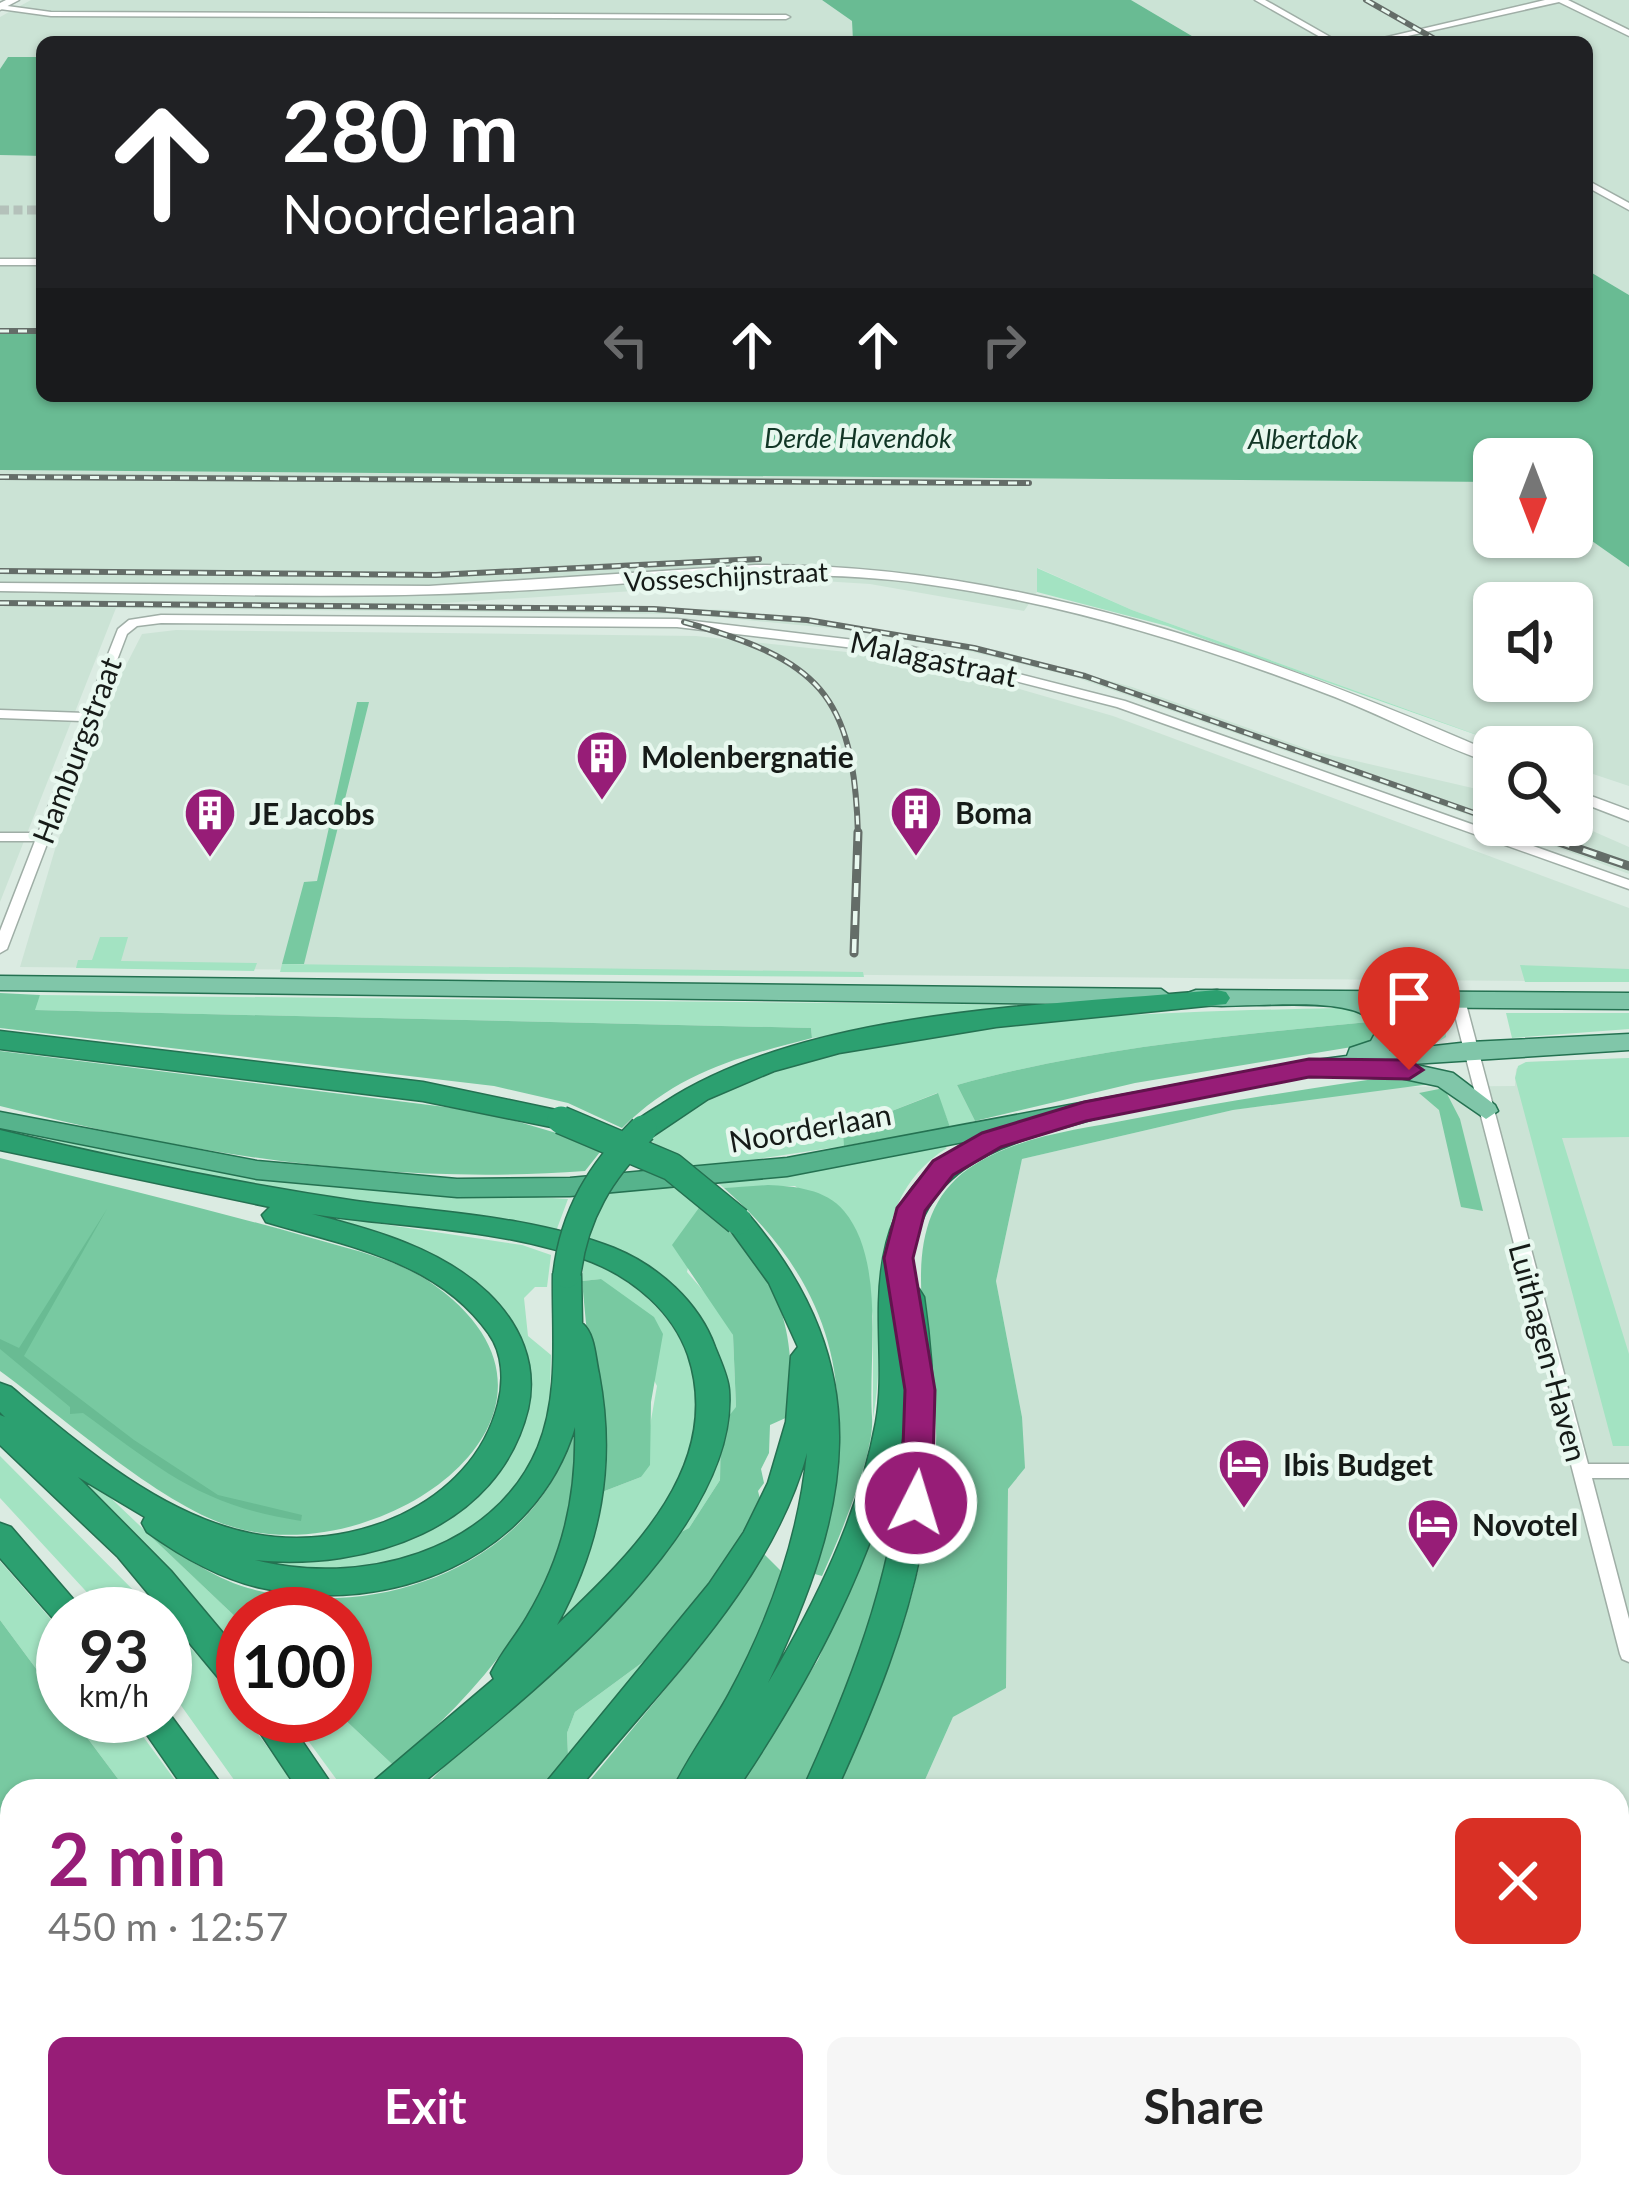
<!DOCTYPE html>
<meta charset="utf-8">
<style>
body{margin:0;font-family:Lato,sans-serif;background:#f6f6f6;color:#222;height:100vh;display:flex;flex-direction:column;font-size:45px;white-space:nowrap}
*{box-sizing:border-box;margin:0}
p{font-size:39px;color:#767676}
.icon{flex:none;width:66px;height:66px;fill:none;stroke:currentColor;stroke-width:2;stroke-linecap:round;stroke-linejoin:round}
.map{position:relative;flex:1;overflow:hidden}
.details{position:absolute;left:0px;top:1779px;width:1629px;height:420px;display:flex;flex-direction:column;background:#fff;border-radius:36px 36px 0 0;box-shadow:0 3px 9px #0004}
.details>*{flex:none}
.hud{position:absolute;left:36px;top:36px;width:1557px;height:366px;border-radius:18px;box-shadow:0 3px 9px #0004;background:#202124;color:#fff;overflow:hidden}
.needle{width:78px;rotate:180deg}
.buttons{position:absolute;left:1473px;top:438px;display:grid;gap:24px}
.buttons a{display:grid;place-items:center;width:120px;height:120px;border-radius:18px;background:#fff;box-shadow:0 3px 9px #0004;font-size:60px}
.speed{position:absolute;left:36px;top:1587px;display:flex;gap:24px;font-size:60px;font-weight:700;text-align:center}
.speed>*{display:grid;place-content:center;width:156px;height:156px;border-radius:50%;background:#fff;box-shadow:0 3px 9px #0004;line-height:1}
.speed small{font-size:30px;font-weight:400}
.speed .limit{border:18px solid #d22;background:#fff;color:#111}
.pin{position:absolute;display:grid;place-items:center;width:102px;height:102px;color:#fff;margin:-123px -51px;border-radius:50% 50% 50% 0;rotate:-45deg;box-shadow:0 0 12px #0007}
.pin .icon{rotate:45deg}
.me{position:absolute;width:132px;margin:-66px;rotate:5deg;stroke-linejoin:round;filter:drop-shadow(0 0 9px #0008)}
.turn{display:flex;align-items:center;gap:42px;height:252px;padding:0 48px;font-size:54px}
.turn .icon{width:156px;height:156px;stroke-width:2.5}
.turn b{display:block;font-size:84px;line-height:102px}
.lanes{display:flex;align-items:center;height:114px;padding:0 48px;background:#0003;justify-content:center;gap:60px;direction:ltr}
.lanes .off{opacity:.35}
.round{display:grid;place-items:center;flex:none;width:126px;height:126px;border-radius:18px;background:#f6f6f6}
.head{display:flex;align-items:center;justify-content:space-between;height:204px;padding:0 48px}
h1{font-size:72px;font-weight:700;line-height:90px;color:#971d77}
.primary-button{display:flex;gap:24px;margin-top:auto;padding:24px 48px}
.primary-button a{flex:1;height:138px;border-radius:18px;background:#971d77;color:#fff;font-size:48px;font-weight:700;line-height:138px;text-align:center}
.primary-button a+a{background:#f6f6f6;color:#222}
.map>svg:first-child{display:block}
</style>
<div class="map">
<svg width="1629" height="2199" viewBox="0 0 1629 2199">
<rect width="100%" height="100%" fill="#dbebe2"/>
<!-- built -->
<path fill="#cbe3d5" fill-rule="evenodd" d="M 31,0 L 822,0 L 852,21 L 853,42 L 42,42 L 42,57 L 8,57 L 0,69 L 0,17 Z
M 1131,0 L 1629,0 L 1629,295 L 1587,270 L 1587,42 L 1202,42 Z
M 0,155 L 42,156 L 42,334 L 0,334 Z
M 0,470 L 1494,482 L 1494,537 L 1572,537 L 1572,527 L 1629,567 L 1629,786 L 1572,767 L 1572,747 L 1511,747 L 1132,610 L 1038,568 L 1037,592 L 1024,611 L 870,584 L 806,580 L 428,604 L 733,610 L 997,650 L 1132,687 L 1313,751 L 1494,793 L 1494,824 L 1075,677 L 960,649 L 840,629 L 684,614 L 116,608 L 0,902 ZM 1494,603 L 1572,603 L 1572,681 L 1494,681 Z
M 176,630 L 696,636 L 865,654 L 1002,684 L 1113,716 L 1629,908 L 1629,982 L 20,967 L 56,846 L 119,679 L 142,634 Z
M 1572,822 L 1629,847 L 1629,874 L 1497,825 Z
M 1629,1058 L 1629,2199 L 819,2199 L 819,2187 L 1617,2187 L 1617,1791 L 920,1791 L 953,1717 L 1006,1687 L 1008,1488 L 1022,1417 L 996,1281 L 1022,1159 L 1233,1110 L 1389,1087 L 1515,1086 L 1516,1069 L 1526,1062 Z"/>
<!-- green -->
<path fill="#a3e3c2" d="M 1037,568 L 1132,610 L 1511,747 L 1167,626 L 1037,592 Z
M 100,937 L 128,937 L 121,961 L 257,963 L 254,971 L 76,968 L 78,960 L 92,960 Z
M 282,964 L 863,972 L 864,977 L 280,972 Z
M 1520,965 L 1629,969 L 1629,982 L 1525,982 Z
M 40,995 L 1050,1005 L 812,1038 L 811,1028 L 33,1010 Z
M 1385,1006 L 1430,1011 L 1445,1023 L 1446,1037 L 1431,1046 L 1395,1049 L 1396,1035 Z
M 1335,1008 L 1352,1009 L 1379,1021 C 1237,1035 1095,1047 957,1085 L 975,1121 L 950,1127 L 937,1093 L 844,1130 L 844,1146 L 697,1168 L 649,1140 C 790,1015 1149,1013 1335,1008 Z
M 1506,1013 L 1629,1013 L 1629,1029 L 1512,1038 Z
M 1629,1058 L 1629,1137 L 1562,1138 L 1629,1354 L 1629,1446 L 1613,1446 L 1515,1078 L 1518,1066 L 1526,1062 Z
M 0,1130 L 269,1180 L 568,1199 L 555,1234 L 262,1192 Z
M 944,1146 L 947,1148 C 855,1205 891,1327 873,1418 L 873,1316 L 857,1232 L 795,1186 L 724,1188 L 719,1184 Z
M 677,1187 L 701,1205 L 687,1272 L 726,1317 L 733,1335 L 736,1408 L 721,1426 L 720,1480 L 689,1528 L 671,1537 L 713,1349 L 587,1243 L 606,1193 Z
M 295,1211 L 522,1245 L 551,1255 L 547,1287 L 535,1287 L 524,1298 L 528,1336 L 551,1355 C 550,1386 551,1416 540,1446 C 496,1562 345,1589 240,1554 L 381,1544 L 519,1424 L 486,1299 Z
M 584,1258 C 631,1280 667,1307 688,1355 C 736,1466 613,1570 545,1641 L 602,1492 L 641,1477 L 657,1386 L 601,1279 L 582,1281 Z
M 0,1456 L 157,1614 L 107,1614 L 0,1498 Z
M 74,1463 L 243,1624 L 243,1657 L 69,1467 Z
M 0,1561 L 63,1633 L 63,1705 L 0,1620 Z
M 165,1622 L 207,1665 L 300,1791 L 242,1791 L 165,1683 Z
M 677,1637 L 568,1755 L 567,1733 L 575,1712 Z
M 71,1716 L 128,1716 L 183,1791 L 127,1791 Z
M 290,1716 L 341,1716 L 393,1765 L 366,1791 L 345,1791 Z"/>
<!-- forest -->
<path fill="#78c9a1" d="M 357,702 L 369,702 L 304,964 L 282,964 L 304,882 L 317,881 Z
M 0,993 L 40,995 L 35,1010 L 811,1028 L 812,1038 C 735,1058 680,1072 622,1128 L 568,1103 L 494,1086 L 0,1028 Z
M 1379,1021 L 1381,1030 L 1364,1045 L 1135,1083 L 975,1121 L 957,1085 C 1094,1047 1237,1035 1379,1021 Z
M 0,1051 L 485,1112 L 604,1147 L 585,1171 C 389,1186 189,1154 0,1106 Z
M 1401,1075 L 1438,1083 L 1233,1110 L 1022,1159 L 996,1281 L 1022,1417 L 1025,1468 L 1008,1489 L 1006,1688 L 953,1717 L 920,1791 L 836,1791 C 889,1679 930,1570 936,1445 C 940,1360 883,1230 968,1169 C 1015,1136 1077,1130 1132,1119 C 1221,1102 1311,1088 1401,1075 Z
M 1444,1088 L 1460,1119 L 1483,1211 L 1461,1207 L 1439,1110 L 1419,1093 Z
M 938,1093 L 950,1127 L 844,1146 L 843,1130 Z
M 0,1158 C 103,1184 206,1208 308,1237 C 346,1248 393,1258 427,1280 C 616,1407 384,1573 233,1527 C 161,1506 62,1416 0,1371 Z
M 768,1185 C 794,1186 826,1189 844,1211 C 886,1261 868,1358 872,1417 C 875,1454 838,1541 822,1576 L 811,1573 C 858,1417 852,1302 724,1188 Z
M 701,1205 C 777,1272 796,1316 790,1416 L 770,1425 L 769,1453 L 761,1469 L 764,1483 L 758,1491 L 762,1507 L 677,1637 L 575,1712 L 567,1733 L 568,1755 L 544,1791 L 456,1791 L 431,1780 L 671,1537 L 689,1528 L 720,1480 L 721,1426 L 736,1407 L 733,1335 L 672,1245 Z
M 601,1279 L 654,1317 L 663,1334 L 651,1402 L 650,1465 L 641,1477 L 602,1492 L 582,1281 Z
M 575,1422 C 588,1566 497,1677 393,1765 L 341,1716 L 345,1614 L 243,1614 L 243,1624 L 143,1529 C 176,1551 210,1577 248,1588 C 378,1625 545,1562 575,1422 Z
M 886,1498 L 909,1501 L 903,1543 L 808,1791 L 735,1791 L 818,1660 Z
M 764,1554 L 784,1574 L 750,1659 L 679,1791 L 581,1791 L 701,1646 Z
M 0,1620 L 63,1705 L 63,1716 L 71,1716 L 127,1791 L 12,1791 L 12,1904 L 0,1887 Z
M 0,1954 L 12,1966 L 12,2187 L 228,2187 L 230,2199 L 0,2199 Z
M 276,2187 L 404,2187 L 409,2199 L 279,2199 Z"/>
<!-- water -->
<path fill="#69bb93" d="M 822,0 L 1131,0 L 1202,42 L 853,42 L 852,21 Z
M 8,57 L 42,57 L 42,156 L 0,155 L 0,69 Z
M 1587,270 L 1629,295 L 1629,567 L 1572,527 L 1572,459 L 1494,459 L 1494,482 L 0,470 L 0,334 L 42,334 L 42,396 L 1587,396 Z
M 107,1209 L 24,1356 L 134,1440 L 218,1495 L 302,1515 L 301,1521 C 201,1506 162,1470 83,1413 L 70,1414 L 70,1407 L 0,1349 L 0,1339 L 19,1348 Z"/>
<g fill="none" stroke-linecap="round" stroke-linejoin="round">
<!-- minor-tunnel -->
<path stroke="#b4c1ba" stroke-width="9" stroke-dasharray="9 4.5" stroke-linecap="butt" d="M 0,210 L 42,210"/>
<!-- minor casing -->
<g stroke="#9faea6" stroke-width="3">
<path id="minor" d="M 1255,0 L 1265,0 L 1339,42 L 1329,42 Z
M 1545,0 L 1568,0 L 1629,30 L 1629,36 L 1559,2 L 1381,42 L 1366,42 Z
M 0,5 L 51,12 L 786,15 L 790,17 L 786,19 L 51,16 L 0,9 Z
M 1587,180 L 1629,203 L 1629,210 L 1587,187 Z
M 0,259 L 42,259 L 42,265 L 0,265 Z
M 161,615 L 677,619 L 913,647 L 1125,701 L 1629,880 L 1629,889 L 1117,707 L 913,655 L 677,627 L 161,623 L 137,626 L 127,634 L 7,949 L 0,953 L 0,931 L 35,841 L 0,841 L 0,833 L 38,833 L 82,721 L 0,718 L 0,710 L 85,713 L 118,629 L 129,620 Z
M 1458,995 L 1465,1000 L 1588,1464 L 1629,1464 L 1629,1478 L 1592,1478 L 1629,1619 L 1629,1662 L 1622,1659 L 1620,1654 L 1451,1000 Z
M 1617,1859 L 1629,1859 L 1629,1877 L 1617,1877 Z"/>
</g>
<!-- tertiary casing -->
<g stroke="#9faea6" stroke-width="3">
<path id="tertiary" d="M 6,0 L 19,0 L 0,10 L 0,3 Z
M 755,565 C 1013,563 1261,651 1494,753 L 1494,764 C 1440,746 1388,718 1335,697 C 1203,646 1065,603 925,584 C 779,563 636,586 490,592 C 327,600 163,593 0,591 L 0,583 L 429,586 Z
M 1572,789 L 1629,810 L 1629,821 L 1572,799 Z"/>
</g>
<!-- primary casing -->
<g stroke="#247151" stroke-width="3">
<path id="primary" d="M 0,976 L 1161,989 L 1172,997 L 1161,1005 L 0,990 Z
M 1196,990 L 1629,993 L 1629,1009 L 1388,1007 L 1402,1028 L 1389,1051 L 1470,1042 L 1629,1034 L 1629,1050 L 1412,1064 L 1453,1073 L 1495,1105 L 1498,1111 L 1486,1119 L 1438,1086 L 1381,1074 L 1377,1068 L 1301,1074 L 1297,1068 L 1301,1062 L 1347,1056 L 1350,1048 L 1371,1041 L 1378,1028 C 1357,987 1231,1014 1188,1003 L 1185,998 L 1188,993 Z"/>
</g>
<!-- trunk casing -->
<g stroke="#247151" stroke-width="3">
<path id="trunk" d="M 1309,1060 L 1321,1068 L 1317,1074 L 787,1176 L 570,1196 L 457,1197 L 257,1179 L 0,1128 L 0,1112 L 257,1161 L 457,1179 L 570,1178 L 787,1158 Z"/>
</g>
<!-- motorway casing -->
<g stroke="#247151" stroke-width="3">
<path id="motorway" d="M 1217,990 L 1226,992 L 1230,998 L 1226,1004 L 996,1027 L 839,1053 L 774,1071 L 708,1099 L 653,1136 L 643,1138 L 629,1129 C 638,1117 653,1110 665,1102 C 810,1008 1048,1006 1217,990 Z
M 0,1031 L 423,1082 L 561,1111 L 575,1120 L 561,1129 L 423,1101 L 0,1049 Z
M 1084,1103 L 1094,1105 L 1098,1112 L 1094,1119 C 996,1146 912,1166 909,1286 L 919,1289 L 924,1297 C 952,1493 917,1614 836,1791 L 802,1791 C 856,1673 900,1557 905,1426 C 875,1560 812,1678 736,1791 L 672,1791 C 688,1757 711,1727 729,1694 C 769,1620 799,1537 807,1453 C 770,1587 661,1686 577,1791 L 539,1791 L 709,1584 L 744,1532 L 768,1483 L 786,1422 L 791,1356 L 798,1347 L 769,1283 L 724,1221 L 728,1214 L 748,1214 C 881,1370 851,1510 768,1683 C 816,1602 859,1515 876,1422 C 883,1383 878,1343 879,1303 C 882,1161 964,1136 1084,1103 Z
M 0,1130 C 118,1159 236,1183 356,1201 C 442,1213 532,1216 614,1248 C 658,1266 699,1302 715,1347 C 720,1360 728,1376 729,1390 C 740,1536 515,1706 413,1791 L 370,1791 L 375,1780 L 494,1679 L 491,1673 C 501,1653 516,1636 527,1617 C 563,1557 577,1496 575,1427 C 536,1558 390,1617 262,1588 C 220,1579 182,1557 147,1532 L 142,1523 L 145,1517 L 78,1477 L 171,1571 L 243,1657 L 243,1697 L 231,1693 L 118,1557 L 0,1445 L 0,1415 L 5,1417 L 0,1412 L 0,1383 L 11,1387 C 79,1444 159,1514 249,1533 C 348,1554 472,1507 498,1404 C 504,1382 503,1353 489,1334 C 437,1260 346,1246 266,1222 L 262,1215 L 270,1207 L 0,1150 ZM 312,1214 C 404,1228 505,1228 592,1262 C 634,1279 673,1312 688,1355 C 725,1466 631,1554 557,1625 C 601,1544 616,1465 599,1374 C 595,1356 595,1334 582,1323 L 581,1274 L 577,1267 L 557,1267 L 553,1274 C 552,1330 560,1394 538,1447 C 494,1553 358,1587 255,1560 C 366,1571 499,1529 528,1409 C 538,1364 520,1324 488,1293 C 440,1248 374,1230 312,1214 Z
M 0,1523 L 11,1527 L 86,1614 L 63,1614 L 63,1625 L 58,1624 L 0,1558 Z
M 165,1708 L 218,1780 L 223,1791 L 186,1791 L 134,1716 L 165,1716 Z
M 249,1716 L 285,1716 L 336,1791 L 299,1791 Z
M 0,1901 L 12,1906 L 12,1950 L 0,1945 Z
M 231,2187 L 271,2187 L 274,2199 L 234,2199 Z
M 407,2187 L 447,2187 L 451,2199 L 411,2199 Z
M 525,2187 L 565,2187 L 570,2199 L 530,2199 Z
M 583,2187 L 624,2187 L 629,2199 L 588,2199 Z
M 683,2187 L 723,2187 L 723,2199 L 683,2199 Z"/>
</g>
<!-- minor -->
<use href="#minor" fill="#fff" fill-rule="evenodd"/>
<!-- tertiary -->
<use href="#tertiary" fill="#fff" fill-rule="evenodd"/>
<!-- primary -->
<use href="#primary" fill="#80c6a9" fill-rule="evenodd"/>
<!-- trunk -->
<use href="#trunk" fill="#56b38c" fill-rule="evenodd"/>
<!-- motorway -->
<use href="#motorway" fill="#2ca070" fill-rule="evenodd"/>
<!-- rail-far1 casing -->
<g stroke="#646d68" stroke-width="6">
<path id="rail-far1" d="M 1366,0 L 1440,42
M 0,331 L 42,331
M 0,477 L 1029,483
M 0,571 L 436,575 L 759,559
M 0,603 L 654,609 L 807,620 L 974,648 L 1085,676 L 1494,820
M 684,622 C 818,660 854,692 858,835
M 1509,825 L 1538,835"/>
</g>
<!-- rail casing -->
<g stroke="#646d68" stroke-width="9">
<path id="rail" d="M 1530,832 L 1629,866
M 854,953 L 858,832"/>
</g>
<!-- rail-far1 -->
<use href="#rail-far1" stroke="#e8f8ef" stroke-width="3" stroke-dasharray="9" stroke-linecap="butt"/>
<!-- rail -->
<use href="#rail" stroke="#e8f8ef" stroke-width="4.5" stroke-dasharray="14" stroke-linecap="butt"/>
<!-- motorway-bridge casing -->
<g stroke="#247151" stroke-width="30" stroke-linecap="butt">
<path id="motorway-bridge" d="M 561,1120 L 672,1167 L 738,1221
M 567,1274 C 574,1214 601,1171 643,1129"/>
</g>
<!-- motorway-bridge -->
<use href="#motorway-bridge" stroke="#2ca070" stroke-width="27"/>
</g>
<!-- route -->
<path fill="#971d77" stroke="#62134d" stroke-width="3" d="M 1309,1059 L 1409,1060 L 1423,1070 L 1409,1079 L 1309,1077 L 1086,1121 L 1001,1147 L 953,1175 L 925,1211 L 913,1258 L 935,1390 L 932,1503 L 928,1512 L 905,1512 L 901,1503 L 905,1390 L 884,1258 L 897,1208 L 933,1161 L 982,1133 L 1084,1102 Z"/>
<!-- icons -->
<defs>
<g id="building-pin" transform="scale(2.7)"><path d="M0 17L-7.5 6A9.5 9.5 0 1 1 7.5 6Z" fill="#971d77" stroke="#e8f8ef"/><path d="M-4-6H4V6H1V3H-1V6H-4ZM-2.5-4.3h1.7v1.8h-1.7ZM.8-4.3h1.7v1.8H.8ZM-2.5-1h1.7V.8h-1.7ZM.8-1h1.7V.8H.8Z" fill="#fff"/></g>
<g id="hotel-pin" transform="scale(2.7)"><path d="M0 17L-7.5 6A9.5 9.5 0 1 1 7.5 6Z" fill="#971d77" stroke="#e8f8ef"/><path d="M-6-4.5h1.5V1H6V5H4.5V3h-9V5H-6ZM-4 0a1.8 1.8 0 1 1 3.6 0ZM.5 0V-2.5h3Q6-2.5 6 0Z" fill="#fff"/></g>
</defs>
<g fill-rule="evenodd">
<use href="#building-pin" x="602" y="756"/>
<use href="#building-pin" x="916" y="812"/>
<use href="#building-pin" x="210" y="813"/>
<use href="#hotel-pin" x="1244" y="1464"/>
<use href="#hotel-pin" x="1433" y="1524"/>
</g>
<g text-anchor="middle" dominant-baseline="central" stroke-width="9" stroke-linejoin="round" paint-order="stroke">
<!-- far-water labels -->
<g font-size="27" font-style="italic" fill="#123626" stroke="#e8f8ef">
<text x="858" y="437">Derde Havendok</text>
<text x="1303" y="438">Albertdok</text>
</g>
<!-- far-street labels -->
<g font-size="27" fill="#161b18" stroke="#e8f8ef">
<text transform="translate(726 576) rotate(-3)">Vosseschijnstraat</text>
</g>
<!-- street labels -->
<g font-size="30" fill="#161b18" stroke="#e8f8ef">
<text transform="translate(934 658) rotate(12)">Malagastraat</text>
<text transform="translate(76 750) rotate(-69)">Hamburgstraat</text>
<text transform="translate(810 1127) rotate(-10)">Noorderlaan</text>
<text transform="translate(1549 1352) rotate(75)">Luithagen-Haven</text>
</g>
<!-- poi labels -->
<g font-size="30" font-weight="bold" fill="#161b18" stroke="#e8f8ef" text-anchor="start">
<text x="641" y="756">Molenbergnatie</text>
<text x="955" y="812">Boma</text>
<text x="249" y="813">JE Jacobs</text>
<text x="1283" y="1464">Ibis Budget</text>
<text x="1472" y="1524">Novotel</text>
</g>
</g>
</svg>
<div class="buttons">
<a><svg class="needle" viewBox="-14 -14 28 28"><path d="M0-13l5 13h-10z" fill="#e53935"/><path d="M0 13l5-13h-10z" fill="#767676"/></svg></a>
<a><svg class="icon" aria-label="sound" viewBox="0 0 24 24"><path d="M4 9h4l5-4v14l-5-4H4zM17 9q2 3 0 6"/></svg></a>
<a><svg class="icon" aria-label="search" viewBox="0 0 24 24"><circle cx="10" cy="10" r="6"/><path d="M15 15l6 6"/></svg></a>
</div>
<div class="speed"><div>93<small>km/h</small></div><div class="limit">100</div></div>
<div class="pin" style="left:1409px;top:1070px;background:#d93025"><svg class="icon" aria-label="arrive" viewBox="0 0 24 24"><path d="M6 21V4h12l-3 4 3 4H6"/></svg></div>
<svg class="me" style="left:916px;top:1503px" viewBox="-20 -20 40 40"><circle r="17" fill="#971d77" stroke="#fff" stroke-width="3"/><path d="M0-11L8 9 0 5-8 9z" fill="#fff"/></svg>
<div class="hud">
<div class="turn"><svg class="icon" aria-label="ahead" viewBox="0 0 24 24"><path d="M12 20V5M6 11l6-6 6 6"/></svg><div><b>280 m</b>Noorderlaan</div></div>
<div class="lanes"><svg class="icon off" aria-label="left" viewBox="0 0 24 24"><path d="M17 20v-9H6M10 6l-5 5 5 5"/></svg><svg class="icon" aria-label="ahead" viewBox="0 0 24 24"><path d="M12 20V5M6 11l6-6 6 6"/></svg><svg class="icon" aria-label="ahead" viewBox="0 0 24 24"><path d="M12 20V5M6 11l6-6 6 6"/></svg><svg class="icon off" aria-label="right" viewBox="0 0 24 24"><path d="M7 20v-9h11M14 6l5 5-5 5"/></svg></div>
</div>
<section class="details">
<div class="head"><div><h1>2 min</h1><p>450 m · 12:57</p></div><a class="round" style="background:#d93025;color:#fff"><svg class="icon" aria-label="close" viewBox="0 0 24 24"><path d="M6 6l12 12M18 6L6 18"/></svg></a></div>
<div class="primary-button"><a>Exit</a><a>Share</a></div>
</section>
</div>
